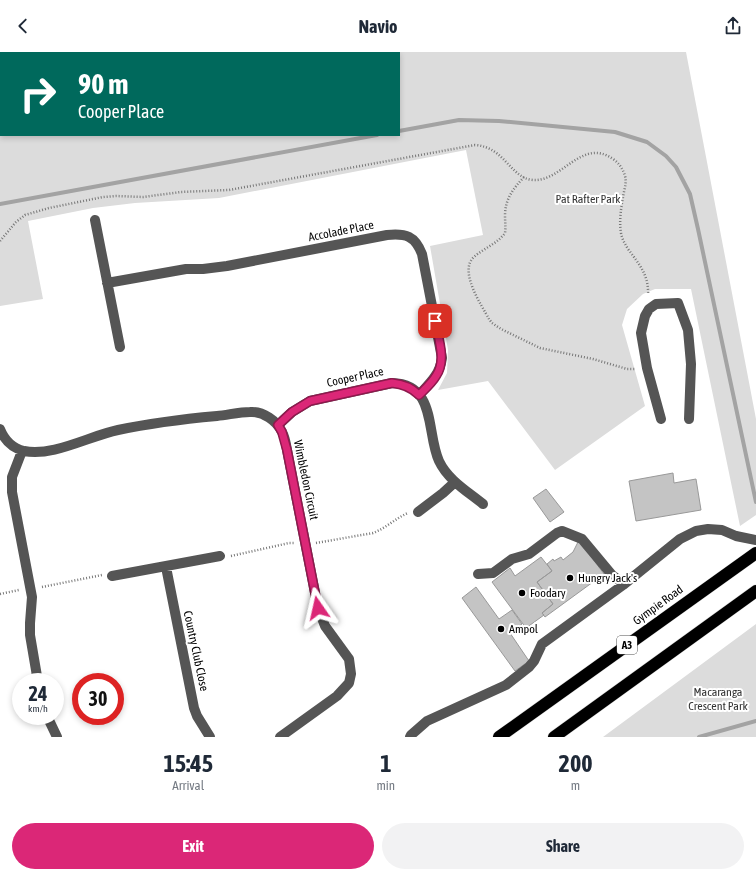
<!DOCTYPE html>
<style>
body{margin:0;font-family:"Asap Condensed",sans-serif;background:#f2f2f3;color:#1f2937;height:100vh;display:flex;flex-direction:column;font-size:15px;white-space:nowrap}
*{box-sizing:border-box;margin:0}
p{font-size:13px;color:#747a83}
.icon{flex:none;width:22px;height:22px;fill:none;stroke:currentColor;stroke-width:2;stroke-linecap:round;stroke-linejoin:round}
.map{position:relative;height:685px;overflow:hidden}
.panel{display:flex;flex-direction:column;background:#fff;flex:1}
.panel>*{flex:none}
.top-card{position:absolute;left:0px;top:0px;width:400px;height:84px;box-shadow:0 2px 6px #0003;background:#00695c;color:#fff;overflow:hidden}
.speed{position:absolute;left:12px;top:621px;display:flex;gap:8px;font-size:20px;font-weight:700;text-align:center}
.speed>*{display:grid;place-content:center;width:52px;height:52px;border-radius:50%;background:#fff;box-shadow:0 2px 6px #0003;line-height:1}
.speed small{font-size:10px;font-weight:400}
.speed .limit{border:6px solid #d22;background:#fff;color:#111}
.pin{position:absolute;display:grid;place-items:center;width:34px;height:34px;color:#fff;margin:-17px;border-radius:8px;box-shadow:0 2px 6px #0006}
.me{position:absolute;width:44px;margin:-22px;rotate:349deg;stroke-linejoin:round;filter:drop-shadow(0 0 3px #0008)}
.turn{display:flex;align-items:center;gap:14px;height:84px;padding:0 12px;font-size:18px}
.turn .icon{width:52px;height:52px;stroke-width:2.5}
.turn b{display:block;font-size:28px;line-height:34px}
.eta{display:flex;justify-content:space-evenly;align-items:center;height:68px;text-align:center}
.eta b{font-size:24px;font-weight:700;line-height:28px}
.button{display:flex;gap:8px;margin-top:auto;padding:8px 12px}
.button a{flex:1;height:46px;border-radius:24px;background:#db2777;color:#fff;font-size:16px;font-weight:700;line-height:46px;text-align:center}
.button a+a{background:#f2f2f3;color:#1f2937}
header{display:flex;justify-content:space-between;align-items:center;height:52px;padding:0 12px;background:#fff;font-size:18px;font-weight:700}
.map>svg:first-child{display:block}
</style>
<header><svg class="icon" aria-label="back" viewBox="0 0 24 24"><path d="M15 5l-7 7 7 7"/></svg>Navio<svg class="icon" aria-label="share" viewBox="0 0 24 24"><path d="M12 15V3M7 8l5-5 5 5M5 13v7h14v-7"/></svg></header>
<div class="map">
<svg width="756" height="685" viewBox="0 0 756 685">
<rect width="100%" height="100%" fill="#fff"/>
<!-- green -->
<path fill="#dcdcdc" fill-rule="evenodd" d="M 0,0 L 686,0 L 756,367 L 756,463 L 740,474 L 691,237 L 655,237 L 643,242 L 627,257 L 622,273 L 645,354 L 555,418 L 488,329 L 438,338 L 447,321 L 448,298 L 430,194 L 483,183 L 466,98 L 219,146 L 135,151 L 93,156 L 28,169 L 43,247 L 0,254 ZM 1,1 L 399,1 L 399,83 L 1,83 Z
M 756,572 L 756,685 L 603,685 Z"/>
<g fill="none" stroke-linecap="round" stroke-linejoin="round">
<!-- stream -->
<path stroke="#a3a3a3" stroke-width="4" d="M 399,79 L 459,68 L 499,69 L 615,80 L 647,90 L 666,104 L 676,115 L 690,142 L 698,177 L 756,450
M 0,152 L 377,83
M 699,685 L 756,669"/>
</g>
<!-- building -->
<path fill="#c4c4c4" stroke="#999" d="M 673,421 L 674,431 L 696,427 L 701,458 L 636,469 L 629,429 Z
M 546,437 L 564,460 L 550,470 L 533,446 Z
M 579,488 L 604,522 L 545,565 L 542,561 L 553,552 L 537,530 L 552,519 L 547,512 L 553,507 L 554,509 L 561,505 L 563,508 L 573,500 Z
M 541,505 L 552,519 L 537,530 L 553,552 L 542,561 L 544,563 L 526,576 L 492,530 L 510,516 L 515,524 Z
M 476,535 L 499,567 L 512,558 L 522,572 L 510,581 L 529,609 L 515,619 L 462,546 Z"/>
<g fill="none" stroke-linecap="round" stroke-linejoin="round">
<!-- highway casing -->
<g stroke="#dbdbdb" stroke-width="13">
<path id="highway" d="M 499,685 L 756,501
M 554,685 L 756,539"/>
</g>
<!-- path -->
<path stroke="#777" stroke-width="2.5" stroke-dasharray="1 2" stroke-linecap="butt" d="M 524,125 C 513,137 505,147 505,164 C 505,170 506,175 505,181 C 497,192 484,196 474,205 C 458,219 482,254 489,267 L 492,271 L 501,277 L 540,296 L 593,307 L 627,317 L 636,317
M 0,189 L 16,170 L 25,163 L 49,156 L 103,145 L 116,144 L 143,145 L 181,140 L 229,138 L 475,93 C 505,95 510,126 533,128 C 562,130 582,85 613,107 C 619,111 623,117 625,124 C 627,131 624,138 623,145 C 621,157 619,169 621,181 C 622,187 625,192 628,197 C 639,212 649,223 648,243
M 316,491 L 373,481 C 386,476 396,466 408,461
M 231,504 L 289,491 L 295,491
M 42,535 L 102,523
M 0,542 L 19,538"/>
<!-- minor -->
<path stroke="#555" stroke-width="10" d="M 95,168 L 120,295
M 107,231 L 186,217 L 203,217 L 227,214 L 387,183 C 406,181 415,184 422,202 L 442,306 C 440,322 430,331 419,343
M 661,367 L 647,316 L 641,281 L 645,264 L 649,257 L 656,252 L 678,251 L 688,278 L 691,312 L 689,367
M 278,373 L 292,360 L 310,349 L 392,331 C 437,332 426,381 439,409 C 448,428 467,439 483,452
M 0,377 C 4,387 12,396 24,399 C 53,405 89,384 118,378 C 151,371 184,367 217,364 C 228,363 239,360 250,360 C 263,359 277,369 282,380 C 285,385 286,392 287,398 L 318,556 L 325,574 L 349,607 L 351,622 L 349,631 L 337,644 L 280,685
M 22,399 L 12,425 L 12,440 L 32,545 L 30,571 L 30,583 L 38,630
M 418,460 L 443,441 L 455,430
M 166,515 L 194,656 L 197,664 L 210,685
M 478,522 L 493,521 L 512,507 L 529,502 L 557,481 L 562,479 L 582,487 L 612,523 L 624,532
M 112,524 L 220,504
M 47,664 L 57,685
M 410,685 L 411,683 L 427,669 L 506,633 L 529,615 L 534,609 L 542,592 L 623,533 L 680,487 L 696,479 L 708,477 L 722,478 L 736,484 L 756,488"/>
<!-- highway -->
<use href="#highway" stroke="#000" stroke-width="12"/>
</g>
<g fill="none" stroke-linecap="round" stroke-linejoin="round">
<!-- route casing -->
<g stroke="#8e194d" stroke-width="10">
<path id="route" d="M 318,556 L 287,398 L 282,380 L 278,373 L 292,360 L 310,349 L 392,331 C 403,332 411,335 419,343 C 425,337 432,331 436,324 C 447,309 438,285 435,269"/>
</g>
<!-- route -->
<use href="#route" stroke="#db2777" stroke-width="7"/>
</g>
<!-- markers -->
<g fill="#000" stroke="#fff" stroke-width="1.5">
<circle cx="570" cy="526" r="4"/>
<circle cx="522" cy="541" r="4"/>
<circle cx="501" cy="577" r="4"/>
</g>
<g text-anchor="middle" dominant-baseline="central" stroke-width="4" stroke-linejoin="round" paint-order="stroke">
<!-- shield labels -->
<rect fill="#fff" stroke="#4c4c4c" stroke-width="1" x="617" y="584" width="20" height="18" rx="3"/>
<g font-size="11" font-weight="bold" fill="#000">
<text x="627" y="593">A3</text>
</g>
<!-- park labels -->
<g font-size="12" fill="#333" stroke="#fff">
<text x="588" y="147">Pat Rafter Park</text>
<text x="718" y="640">Macaranga<tspan x="718" dy="14">Crescent Park</tspan></text>
</g>
<!-- street labels -->
<g font-size="12" fill="#000" stroke="#fff">
<text transform="translate(341 179) rotate(-11)">Accolade Place</text>
<text transform="translate(355 325) rotate(-12)">Cooper Place</text>
<text transform="translate(306 428) rotate(78)">Wimbledon Circuit</text>
<text transform="translate(658 553) rotate(-36)">Gympie Road</text>
<text transform="translate(196 599) rotate(78)">Country Club Close</text>
</g>
<!-- poi labels -->
<g font-size="12" fill="#000" stroke="#fff" text-anchor="start">
<text x="578" y="526">Hungry Jack's</text>
<text x="530" y="541">Foodary</text>
<text x="509" y="577">Ampol</text>
</g>
</g>
</svg>
<div class="speed"><div>24<small>km/h</small></div><div class="limit">30</div></div>
<div class="pin" style="left:435px;top:269px;background:#d93025"><svg class="icon" aria-label="arrive" viewBox="0 0 24 24"><path d="M6 21V4h12l-3 4 3 4H6"/></svg></div>
<svg class="me" style="left:318px;top:556px" viewBox="-20 -20 40 40"><path d="M0-17L14 15 0 8-14 15z" fill="#db2777" stroke="#fff" stroke-width="4"/></svg>
<div class="top-card">
<div class="turn"><svg class="icon" aria-label="right" viewBox="0 0 24 24"><path d="M7 20v-9h11M14 6l5 5-5 5"/></svg><div><b>90 m</b>Cooper Place</div></div>
</div>
</div>
<section class="panel">
<div class="eta">
<div><b>15:45</b><p>Arrival</p></div>
<div><b>1</b><p>min</p></div>
<div><b>200</b><p>m</p></div>
</div>
<div class="button"><a>Exit</a><a>Share</a></div>
</section>
